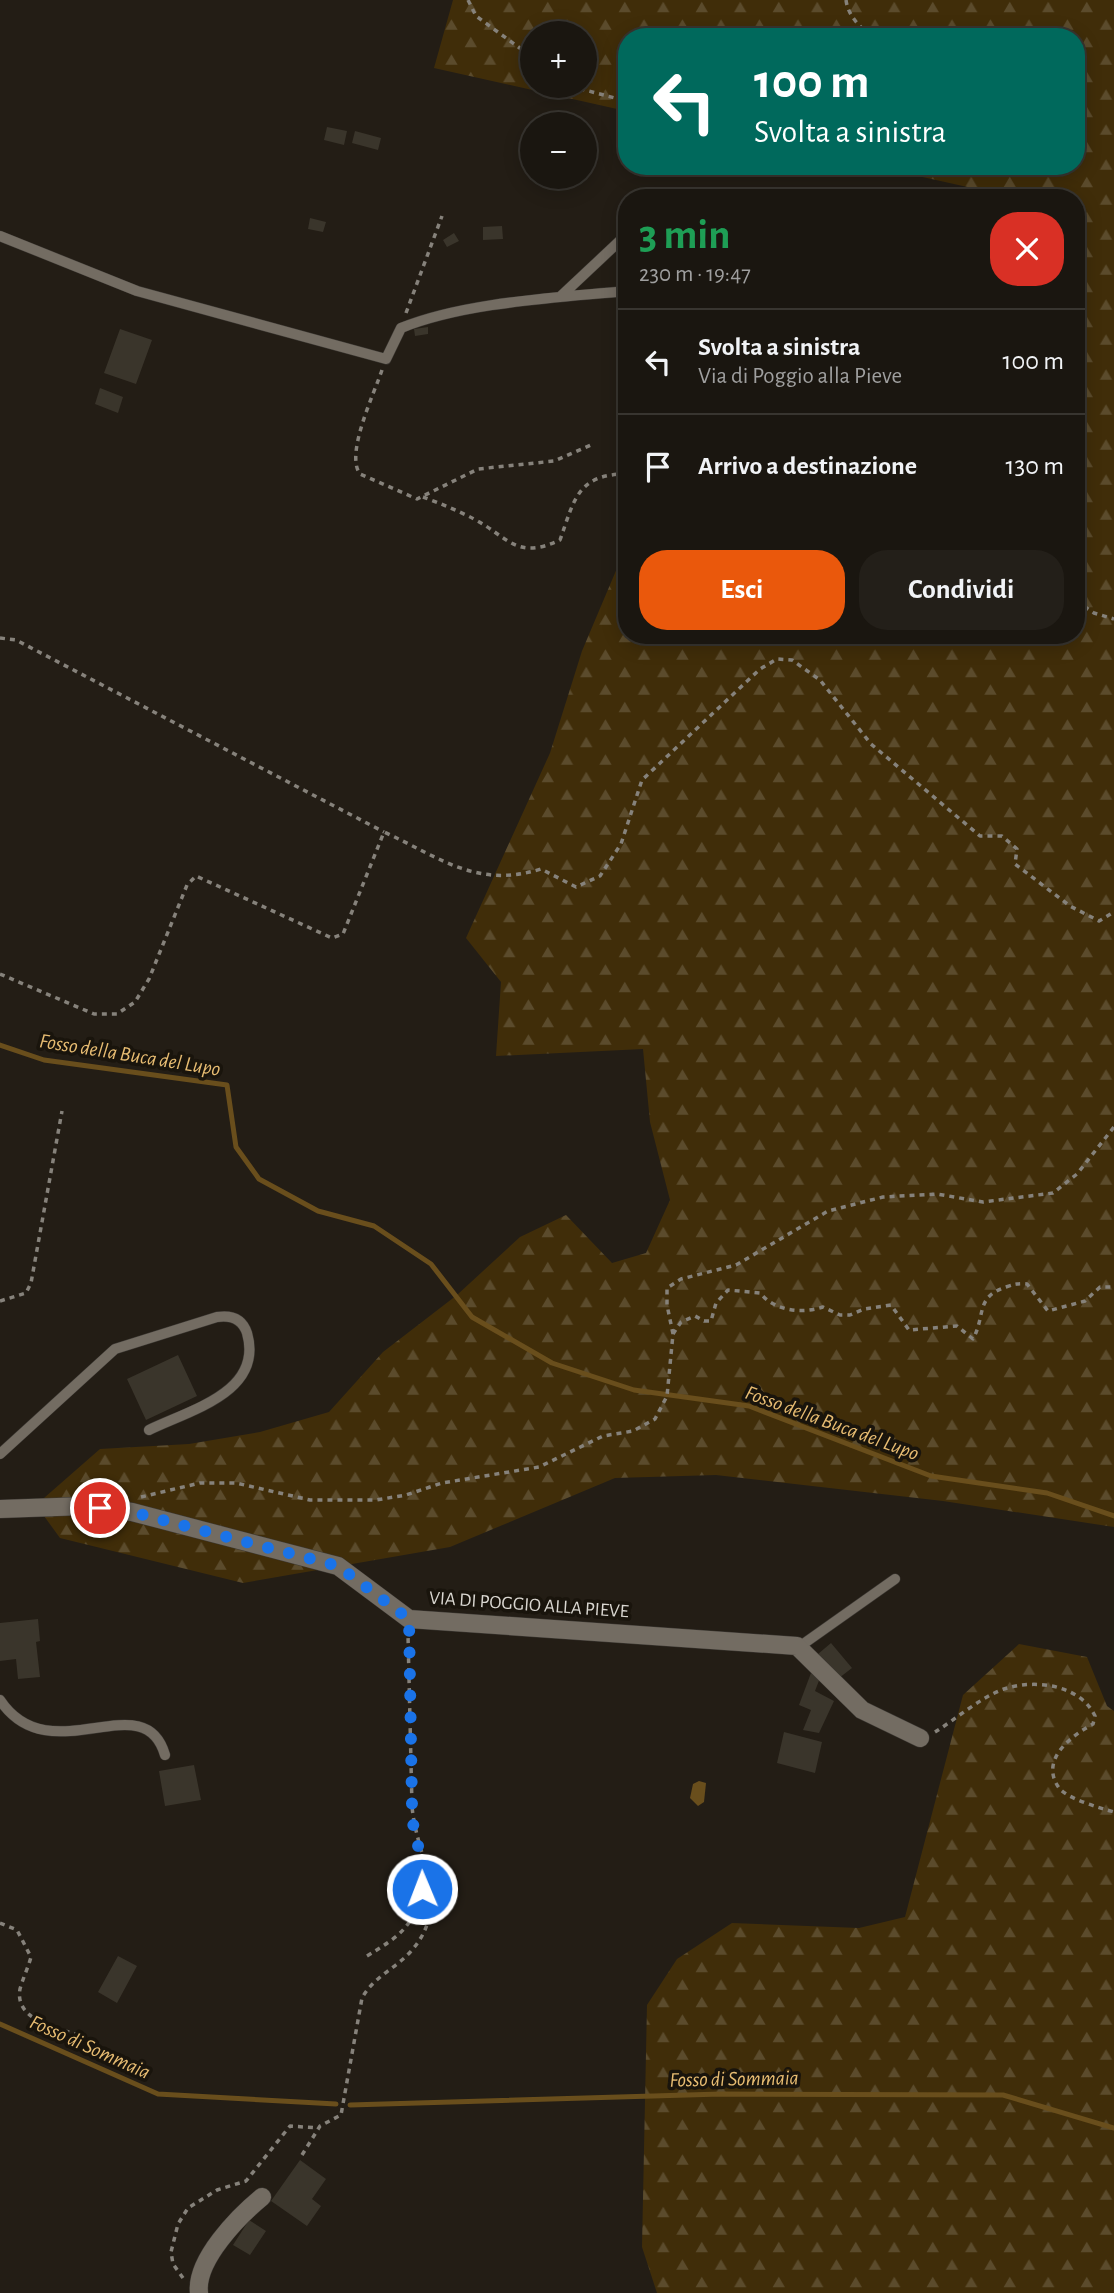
<!DOCTYPE html>
<html lang="it">
<meta charset="utf-8">
<style>
body{margin:0;font-family:"Alegreya Sans",sans-serif;background:#231f19;color:#f1f3f6;height:100vh;display:flex;flex-direction:column;font-size:26px;white-space:nowrap}
*{box-sizing:border-box;margin:0}
p{font-size:23px;color:#9f9f9f}
.icon{flex:none;width:38px;height:38px;fill:none;stroke:currentColor;stroke-width:2;stroke-linecap:round;stroke-linejoin:round}
.map{position:relative;flex:1;overflow:hidden}
.panel{position:absolute;left:618px;top:189px;width:467px;height:455px;display:flex;flex-direction:column;background:#1a1610;border-radius:28px;box-shadow:0 4px 18px #0003,0 0 0 2px #383530}
.panel>*{flex:none}
.banner{position:absolute;left:618px;top:28px;width:467px;height:147px;border-radius:28px;box-shadow:0 4px 18px #0003,0 0 0 2px #383530;background:#00695c;color:#fff;overflow:hidden}
.tools{position:absolute;left:520px;top:21px;display:grid;gap:14px}
.tools a{display:grid;place-items:center;width:77px;height:77px;border-radius:50%;background:#1a1610;box-shadow:0 4px 18px #0003,0 0 0 2px #383530;font-size:35px}
.pin{position:absolute;display:grid;place-items:center;width:60px;height:60px;color:#fff;margin:-30px;border:4px solid #fff;border-radius:50%;box-shadow:0 2px 7px #0007}
.me{position:absolute;width:77px;margin:-38px;rotate:359deg;stroke-linejoin:round;filter:drop-shadow(0 0 5px #0008)}
.turn{display:flex;align-items:center;gap:24px;height:147px;padding:0 21px;font-size:32px}
.turn .icon{width:91px;height:91px;stroke-width:2.5}
.turn b{display:block;font-size:49px;line-height:60px}
.round{display:grid;place-items:center;flex:none;width:74px;height:74px;border-radius:28px;background:#231f19}
.summary{display:flex;align-items:center;justify-content:space-between;height:119px;padding:0 21px}
h1{font-size:42px;font-weight:600;line-height:52px;color:#1e9e55}
.button{display:flex;gap:14px;margin-top:auto;padding:14px 21px}
.button a{flex:1;height:80px;border-radius:28px;background:#ea580c;color:#fff;font-size:28px;font-weight:600;line-height:80px;text-align:center}
.button a+a{background:#231f19;color:#f1f3f6}
ul{padding:0;list-style:none}
li{display:flex;align-items:center;gap:21px;height:105px;padding:0 21px;border-top:2px solid #383530}
li div{flex:1}
li b{display:block;font-size:26px}
li em{font-style:normal}
.map>svg:first-child{display:block}
</style>
<div class="map">
<svg width="1114" height="2293" viewBox="0 0 1114 2293">
<defs>
<pattern id="forest-firs" width="22" height="20" patternUnits="userSpaceOnUse" patternTransform="scale(1.75)"><rect width="22" height="20" fill="#402d09"/><path d="M5 1l3.5 6h-7zM16 11l3.5 6h-7z" fill="#5b4b2c"/></pattern>
</defs>
<rect width="100%" height="100%" fill="#231d15"/>
<!-- forest -->
<path fill="url(#forest-firs)" fill-rule="evenodd" d="M 453,0 L 1114,0 L 1114,1527 L 943,1501 L 716,1475 L 615,1478 L 450,1547 L 243,1583 L 60,1538 L 36,1505 L 100,1449 L 189,1444 L 260,1432 L 329,1412 L 383,1352 L 457,1295 L 520,1237 L 566,1215 L 612,1263 L 646,1253 L 670,1200 L 650,1122 L 643,1049 L 496,1056 L 501,982 L 466,938 L 550,753 L 582,651 L 626,547 L 626,635 L 1076,635 L 1076,198 L 967,198 L 972,188 L 873,166 L 1076,166 L 1076,37 L 626,37 L 626,111 L 434,68 ZM 532,33 L 584,33 L 584,86 L 532,86 Z
M 1019,1644 L 1087,1657 L 1107,1706 L 1114,1711 L 1114,2293 L 657,2293 L 642,2247 L 647,2005 L 677,1959 L 732,1923 L 859,1928 L 905,1917 L 963,1695 Z"/>
<!-- water -->
<path fill="#694e1c" d="M 699,1781 L 706,1783 L 704,1802 L 698,1806 L 690,1798 L 693,1784 Z"/>
<g fill="none" stroke-linecap="round" stroke-linejoin="round">
<!-- stream -->
<path stroke="#694e1c" stroke-width="5" d="M 0,1045 L 44,1060 L 227,1085 L 236,1147 L 259,1179 L 318,1211 L 374,1226 L 431,1264 L 472,1317 L 552,1363 L 634,1390 L 749,1406 L 931,1476 L 1047,1493 L 1114,1516
M 0,2024 L 158,2094 L 336,2104
M 350,2105 L 721,2094 L 1003,2095 L 1114,2128"/>
</g>
<!-- building -->
<path fill="#3a352b" d="M 327,127 L 347,131 L 344,145 L 324,140 Z
M 355,131 L 381,138 L 378,150 L 352,143 Z
M 310,218 L 326,222 L 323,232 L 308,229 Z
M 502,226 L 503,239 L 483,240 L 483,227 Z
M 454,233 L 459,241 L 447,247 L 443,240 Z
M 428,327 L 428,334 L 415,336 L 414,329 Z
M 120,329 L 152,340 L 136,384 L 104,373 Z
M 100,388 L 123,397 L 118,413 L 95,404 Z
M 178,1355 L 197,1396 L 146,1420 L 127,1379 Z
M 38,1619 L 40,1641 L 36,1642 L 40,1677 L 18,1679 L 16,1659 L 0,1661 L 0,1623 Z
M 831,1643 L 852,1668 L 839,1678 L 818,1654 Z
M 811,1673 L 820,1678 L 815,1691 L 834,1701 L 819,1733 L 803,1730 L 811,1710 L 799,1705 Z
M 784,1732 L 822,1742 L 815,1773 L 777,1763 Z
M 194,1765 L 201,1800 L 165,1806 L 159,1771 Z
M 118,1956 L 137,1966 L 117,2003 L 98,1992 Z
M 300,2160 L 326,2179 L 312,2199 L 321,2206 L 307,2226 L 271,2201 Z
M 249,2220 L 266,2231 L 250,2255 L 233,2245 Z"/>
<g fill="none" stroke-linecap="round" stroke-linejoin="round">
<!-- lane casing -->
<g stroke="#3d3934" stroke-width="11">
<path id="lane" d="M 0,236 L 137,291 L 386,359 L 401,328 C 465,302 556,298 626,291
M 560,297 L 626,235
M 0,1454 L 115,1349 L 217,1317 C 230,1315 242,1318 247,1333 C 264,1392 190,1410 149,1430
M 799,1647 L 895,1579
M 0,1700 C 50,1775 144,1682 165,1755"/>
</g>
<!-- street casing -->
<g stroke="#3d3934" stroke-width="19">
<path id="street" d="M 0,1509 L 85,1506 L 132,1512 L 338,1566 L 409,1619 L 797,1646 L 862,1710 L 920,1738
M 199,2293 C 195,2260 239,2216 262,2197"/>
</g>
<!-- path -->
<path stroke="#86827b" stroke-width="3.5" stroke-dasharray="5 5" stroke-linecap="butt" d="M 468,0 L 476,16 L 532,57
M 846,0 C 848,16 860,27 872,37
M 570,86 L 626,101
M 934,166 L 947,169 L 961,166
M 406,313 L 442,216
M 382,370 C 374,394 345,454 360,474 L 417,499 L 478,469 L 554,461 L 591,445
M 423,497 C 439,503 459,511 474,519 C 507,536 516,561 560,540 C 574,501 577,474 626,474
M 1076,601 L 1094,613 L 1114,619
M 0,638 L 16,640 L 384,832
M 0,974 L 94,1014 L 117,1014 L 135,1002 L 149,979 L 187,885 L 196,876 L 332,938 L 343,934 L 384,832 C 441,858 477,889 541,869 L 576,887 L 600,876 L 621,844 L 642,780 L 760,669 L 777,659 L 792,660 L 820,680 L 871,744 L 980,836 L 1002,836 L 1017,849 L 1015,864 L 1070,906 L 1099,921 L 1114,912
M 0,1301 L 26,1293 L 31,1283 L 62,1111
M 673,1334 L 667,1305 L 667,1288 L 681,1279 L 736,1265 L 828,1211 L 883,1197 L 937,1194 L 983,1202 L 1053,1193 L 1077,1174 L 1114,1127
M 141,1497 L 200,1483 L 236,1483 L 310,1500 L 376,1500 L 406,1495 L 442,1483 L 539,1467 L 603,1436 L 633,1431 L 655,1419 L 667,1396 L 673,1334 L 681,1322 L 695,1316 L 704,1321 L 711,1321 L 716,1303 L 728,1290 L 760,1293 C 775,1311 801,1314 823,1307 L 840,1315 L 850,1315 L 864,1309 L 891,1305 L 909,1330 L 957,1326 L 973,1339 C 986,1315 975,1297 1006,1287 C 1014,1284 1019,1283 1027,1284 L 1048,1311 L 1085,1301 L 1100,1287 L 1114,1287
M 935,1732 C 956,1719 981,1697 1004,1689 C 1034,1679 1080,1684 1095,1716 L 1093,1724 C 1071,1736 1039,1760 1059,1788 C 1068,1799 1100,1808 1114,1812
M 0,1923 L 17,1930 L 31,1957 C 28,1968 23,1978 20,1989 C 14,2021 59,2028 81,2036
M 367,1956 C 412,1929 415,1921 427,1870
M 302,2155 L 320,2126 L 341,2115 L 362,1998 C 374,1976 397,1968 412,1950 C 452,1904 416,1857 412,1806 L 408,1635
M 183,2278 L 173,2264 L 171,2252 L 178,2224 L 188,2208 L 217,2190 L 246,2181 L 290,2126 L 319,2128"/>
<!-- lane -->
<use href="#lane" stroke="#736c62" stroke-width="10"/>
<!-- street -->
<use href="#street" stroke="#736c62" stroke-width="18"/>
</g>
<g fill="none" stroke-linecap="round" stroke-linejoin="round">
<!-- route -->
<path stroke="#1a73e8" stroke-width="12" stroke-dasharray="0 21.6" d="M 100,1508 L 132,1512 L 338,1566 L 409,1619 L 412,1806 L 414,1835 L 427,1870 L 422,1889"/>
</g>
<g text-anchor="middle" dominant-baseline="central" stroke-width="7" stroke-linejoin="round" paint-order="stroke">
<!-- street labels -->
<g font-size="19" fill="#d9d6d0" stroke="#19140c">
<text transform="translate(529 1605) rotate(4)">VIA DI POGGIO ALLA PIEVE</text>
</g>
<!-- water labels -->
<g font-size="21" font-style="italic" fill="#e7bc72" stroke="#19140c">
<text transform="translate(130 1055) rotate(9)">Fosso della Buca del Lupo</text>
<text transform="translate(832 1423) rotate(20)">Fosso della Buca del Lupo</text>
<text transform="translate(90 2047) rotate(24)">Fosso di Sommaia</text>
<text transform="translate(734 2079) rotate(-1)">Fosso di Sommaia</text>
</g>
</g>
</svg>
<div class="tools">
<a>+</a>
<a>−</a>
</div>
<div class="pin" style="left:100px;top:1508px;background:#d93025"><svg class="icon" aria-label="arrive" viewBox="0 0 24 24"><path d="M6 21V4h12l-3 4 3 4H6"/></svg></div>
<svg class="me" style="left:422px;top:1889px" viewBox="-20 -20 40 40"><circle r="17" fill="#1a73e8" stroke="#fff" stroke-width="3"/><path d="M0-11L8 9 0 5-8 9z" fill="#fff"/></svg>
<div class="banner">
<div class="turn"><svg class="icon" aria-label="left" viewBox="0 0 24 24"><path d="M17 20v-9H6M10 6l-5 5 5 5"/></svg><div><b>100 m</b>Svolta a sinistra</div></div>
</div>
<section class="panel">
<div class="summary"><div><h1>3 min</h1><p>230 m · 19:47</p></div><a class="round" style="background:#d93025;color:#fff"><svg class="icon" aria-label="close" viewBox="0 0 24 24"><path d="M6 6l12 12M18 6L6 18"/></svg></a></div>
<ul>
<li><svg class="icon" aria-label="left" viewBox="0 0 24 24"><path d="M17 20v-9H6M10 6l-5 5 5 5"/></svg><div><b>Svolta a sinistra</b><p>Via di Poggio alla Pieve</p></div><em>100 m</em></li>
<li><svg class="icon" aria-label="arrive" viewBox="0 0 24 24"><path d="M6 21V4h12l-3 4 3 4H6"/></svg><div><b>Arrivo a destinazione</b></div><em>130 m</em></li>
</ul>
<div class="button"><a>Esci</a><a>Condividi</a></div>
</section>
</div>
